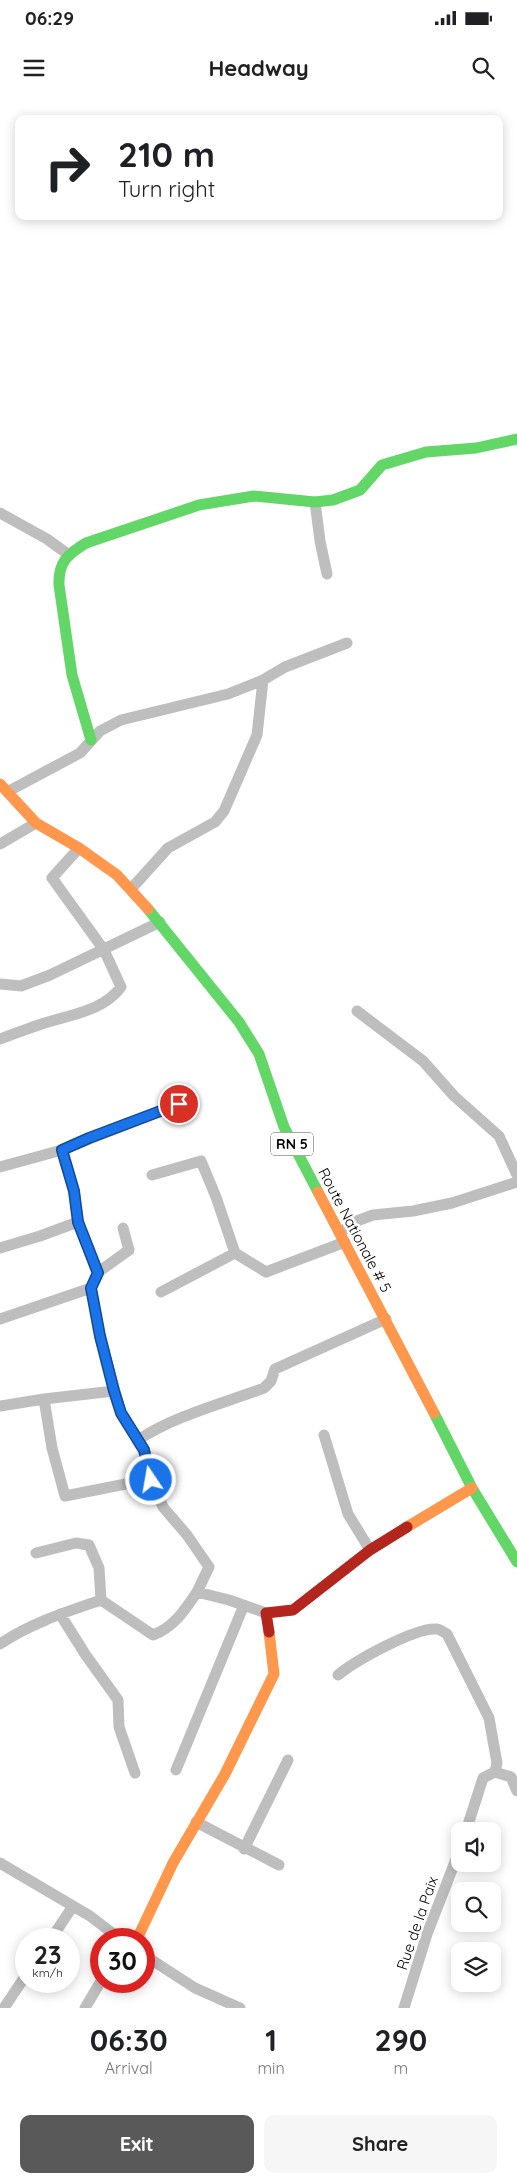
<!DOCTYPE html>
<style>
body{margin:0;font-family:Quicksand,sans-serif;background:#f6f6f6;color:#202124;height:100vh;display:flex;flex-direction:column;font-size:19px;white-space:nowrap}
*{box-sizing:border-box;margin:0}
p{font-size:16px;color:#757577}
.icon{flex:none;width:28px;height:28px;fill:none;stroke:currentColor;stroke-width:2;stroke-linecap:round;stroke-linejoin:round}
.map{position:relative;height:1908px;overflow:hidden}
.side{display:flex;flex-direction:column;background:#fff;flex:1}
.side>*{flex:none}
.guide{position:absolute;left:15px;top:15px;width:488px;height:105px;border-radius:10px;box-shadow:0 2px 12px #0003;background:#fff;color:#202124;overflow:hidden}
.fabs{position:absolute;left:451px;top:1722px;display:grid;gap:10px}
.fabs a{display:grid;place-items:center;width:50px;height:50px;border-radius:10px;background:#fff;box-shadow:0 2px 12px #0003;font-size:25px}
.speed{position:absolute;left:15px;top:1828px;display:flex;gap:10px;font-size:25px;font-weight:700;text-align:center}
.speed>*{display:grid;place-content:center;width:65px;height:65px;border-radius:50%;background:#fff;box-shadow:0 2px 12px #0003;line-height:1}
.speed small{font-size:12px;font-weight:400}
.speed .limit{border:8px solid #d22;background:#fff;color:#111}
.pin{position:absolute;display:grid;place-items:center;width:42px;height:42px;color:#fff;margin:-21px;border:2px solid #fff;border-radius:50%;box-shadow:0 1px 5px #0007}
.me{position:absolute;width:55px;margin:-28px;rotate:348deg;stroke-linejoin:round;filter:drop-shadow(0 0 4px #0008)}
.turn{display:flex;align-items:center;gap:18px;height:105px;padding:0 20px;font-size:22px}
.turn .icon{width:65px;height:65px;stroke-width:2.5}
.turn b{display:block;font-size:35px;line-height:42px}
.eta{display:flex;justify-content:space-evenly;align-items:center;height:85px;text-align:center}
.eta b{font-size:30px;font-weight:800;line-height:35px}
.button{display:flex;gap:10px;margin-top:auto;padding:10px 20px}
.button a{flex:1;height:58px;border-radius:10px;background:#595959;color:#fff;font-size:20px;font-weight:800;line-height:58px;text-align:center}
.button a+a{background:#f6f6f6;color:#202124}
.status{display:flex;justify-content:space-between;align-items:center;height:35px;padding:0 25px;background:#fff;direction:ltr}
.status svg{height:14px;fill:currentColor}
header{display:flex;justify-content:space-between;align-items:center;height:65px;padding:0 20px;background:#fff;font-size:22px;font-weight:800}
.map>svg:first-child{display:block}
</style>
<div class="status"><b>06:29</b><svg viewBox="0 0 49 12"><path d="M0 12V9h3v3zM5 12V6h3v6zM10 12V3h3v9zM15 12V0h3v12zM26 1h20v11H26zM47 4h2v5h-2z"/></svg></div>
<header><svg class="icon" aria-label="menu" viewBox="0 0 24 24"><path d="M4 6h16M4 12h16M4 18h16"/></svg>Headway<svg class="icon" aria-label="search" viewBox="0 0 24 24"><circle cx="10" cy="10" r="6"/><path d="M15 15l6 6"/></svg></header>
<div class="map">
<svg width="517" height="1908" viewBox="0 0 517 1908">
<rect width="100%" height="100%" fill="#fff"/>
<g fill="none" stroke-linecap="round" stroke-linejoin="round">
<!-- street -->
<path stroke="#bebebe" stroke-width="11" d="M 315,402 L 320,441 L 327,474
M 0,413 L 47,439 L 69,455
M 7,692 L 80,653 L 100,631 L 121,620 L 228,594 L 263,580 L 285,567 L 347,543
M 0,744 L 36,723
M 131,789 L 168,748 L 215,722 L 224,711 L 257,635 L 263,580
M 0,884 L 21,886 L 50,875 L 160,822
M 357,911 L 423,961 L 454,996 L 499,1036 L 517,1075
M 0,939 C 16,933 32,927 48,922 C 74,914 104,910 121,887 L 104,850 L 52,778 L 79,748
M 62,1050 L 74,1091 L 78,1122 L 97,1173
M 0,1067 L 62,1050 L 179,1004
M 152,1075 L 201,1061 L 216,1097 L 235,1153 L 266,1172 L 345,1142
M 123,1128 L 129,1150 L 97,1173 L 91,1188 L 100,1237 L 121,1313 L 144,1349 L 151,1379 L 163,1407 L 187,1435 L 209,1467 L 197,1492 L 229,1500 L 266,1513
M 340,1133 L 354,1122 L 373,1115 L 413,1111 L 452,1103 L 517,1082
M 0,1148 L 40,1136 L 78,1122
M 161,1192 L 235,1153
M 0,1219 L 91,1188
M 44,1299 L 52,1348 L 65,1396 L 151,1379
M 0,1306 L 44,1299 L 114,1291
M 324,1335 L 348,1414 L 370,1450
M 138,1340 C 176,1315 222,1304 264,1288 L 271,1281 L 275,1269 L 386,1219
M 36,1453 L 76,1443 L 89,1445 L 99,1468 L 101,1500
M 60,1514 L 85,1554 L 118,1600 L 119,1627 L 135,1673
M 0,1544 C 31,1523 66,1512 101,1500 L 153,1535 C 174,1527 185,1510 197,1492
M 338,1575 C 355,1561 415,1527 437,1529 C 441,1530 444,1532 447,1534 L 489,1618 L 497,1663 L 495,1672 L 483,1678 L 466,1731
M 176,1670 L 244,1505
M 495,1672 L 511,1677 L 517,1691
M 196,1722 L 279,1765
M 244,1749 L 288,1660
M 0,1763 L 90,1816 L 120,1839
M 51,1839 L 73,1806
M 144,1855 L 195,1888 L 240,1908
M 4,1908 L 26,1875
M 85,1908 L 101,1881
M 404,1908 L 427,1834 L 460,1749"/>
<!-- fast -->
<path stroke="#63d668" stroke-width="11" d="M 91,640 L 72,575 L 59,485 C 58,462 68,454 86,443 L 199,405 L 254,396 L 315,402 L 333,400 L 360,390 L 382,365 L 426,352 L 476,348 L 517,339
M 148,809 L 239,922 L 259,954 L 284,1027 L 318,1092
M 434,1313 L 472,1388 L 517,1462"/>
<!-- slow -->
<path stroke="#ff974d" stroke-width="11" d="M 0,684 L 36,723 L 79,748 L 117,775 L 148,809
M 318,1092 L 434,1313
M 407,1427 L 472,1388
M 137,1839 L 173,1763 L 225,1674 L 274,1574 L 269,1532"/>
<!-- jam -->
<path stroke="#b3261e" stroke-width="11" d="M 269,1532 L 266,1513 L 293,1510 L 370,1450 L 407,1427"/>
</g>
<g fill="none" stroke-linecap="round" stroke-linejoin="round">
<!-- route casing -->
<g stroke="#114b97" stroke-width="12">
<path id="route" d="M 151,1380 L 144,1350 L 121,1313 L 114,1291 L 100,1236 L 91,1188 L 98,1173 L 78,1122 L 74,1091 L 62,1050 L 89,1038 L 179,1004"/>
</g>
<!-- route -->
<use href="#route" stroke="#1a73e8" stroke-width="9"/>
</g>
<g text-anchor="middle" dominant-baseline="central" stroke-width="5" stroke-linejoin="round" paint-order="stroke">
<!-- shield labels -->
<rect fill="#fff" stroke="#4c4c4c" stroke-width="1" x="271" y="1032.5" width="42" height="23" rx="4"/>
<g font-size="14" font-weight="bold" fill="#000">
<text x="292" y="1044">RN 5</text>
</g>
<!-- street labels -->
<g font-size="15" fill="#000" stroke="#fff">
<text transform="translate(355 1130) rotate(62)">Route Nationale # 5</text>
<text transform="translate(417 1823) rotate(-71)">Rue de la Paix</text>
</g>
</g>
</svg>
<div class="fabs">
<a><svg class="icon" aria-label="sound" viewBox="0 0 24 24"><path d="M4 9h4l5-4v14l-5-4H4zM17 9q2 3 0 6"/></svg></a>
<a><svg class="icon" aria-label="search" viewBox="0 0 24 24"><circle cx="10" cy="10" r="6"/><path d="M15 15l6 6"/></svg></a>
<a><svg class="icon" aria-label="layers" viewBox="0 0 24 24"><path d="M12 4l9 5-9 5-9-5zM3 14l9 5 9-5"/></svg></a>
</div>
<div class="speed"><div>23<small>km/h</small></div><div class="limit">30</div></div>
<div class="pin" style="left:179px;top:1004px;background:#d93025"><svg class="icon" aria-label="arrive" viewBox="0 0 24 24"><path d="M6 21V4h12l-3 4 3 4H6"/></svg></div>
<svg class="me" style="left:151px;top:1380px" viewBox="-20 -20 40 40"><circle r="17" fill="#1a73e8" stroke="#fff" stroke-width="3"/><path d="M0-11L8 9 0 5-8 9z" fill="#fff"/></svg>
<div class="guide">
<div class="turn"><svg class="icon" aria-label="right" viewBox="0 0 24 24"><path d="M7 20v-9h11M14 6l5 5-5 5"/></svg><div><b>210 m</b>Turn right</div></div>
</div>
</div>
<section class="side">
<div class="eta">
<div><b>06:30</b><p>Arrival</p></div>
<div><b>1</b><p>min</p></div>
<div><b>290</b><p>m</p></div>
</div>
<div class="button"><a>Exit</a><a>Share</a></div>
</section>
